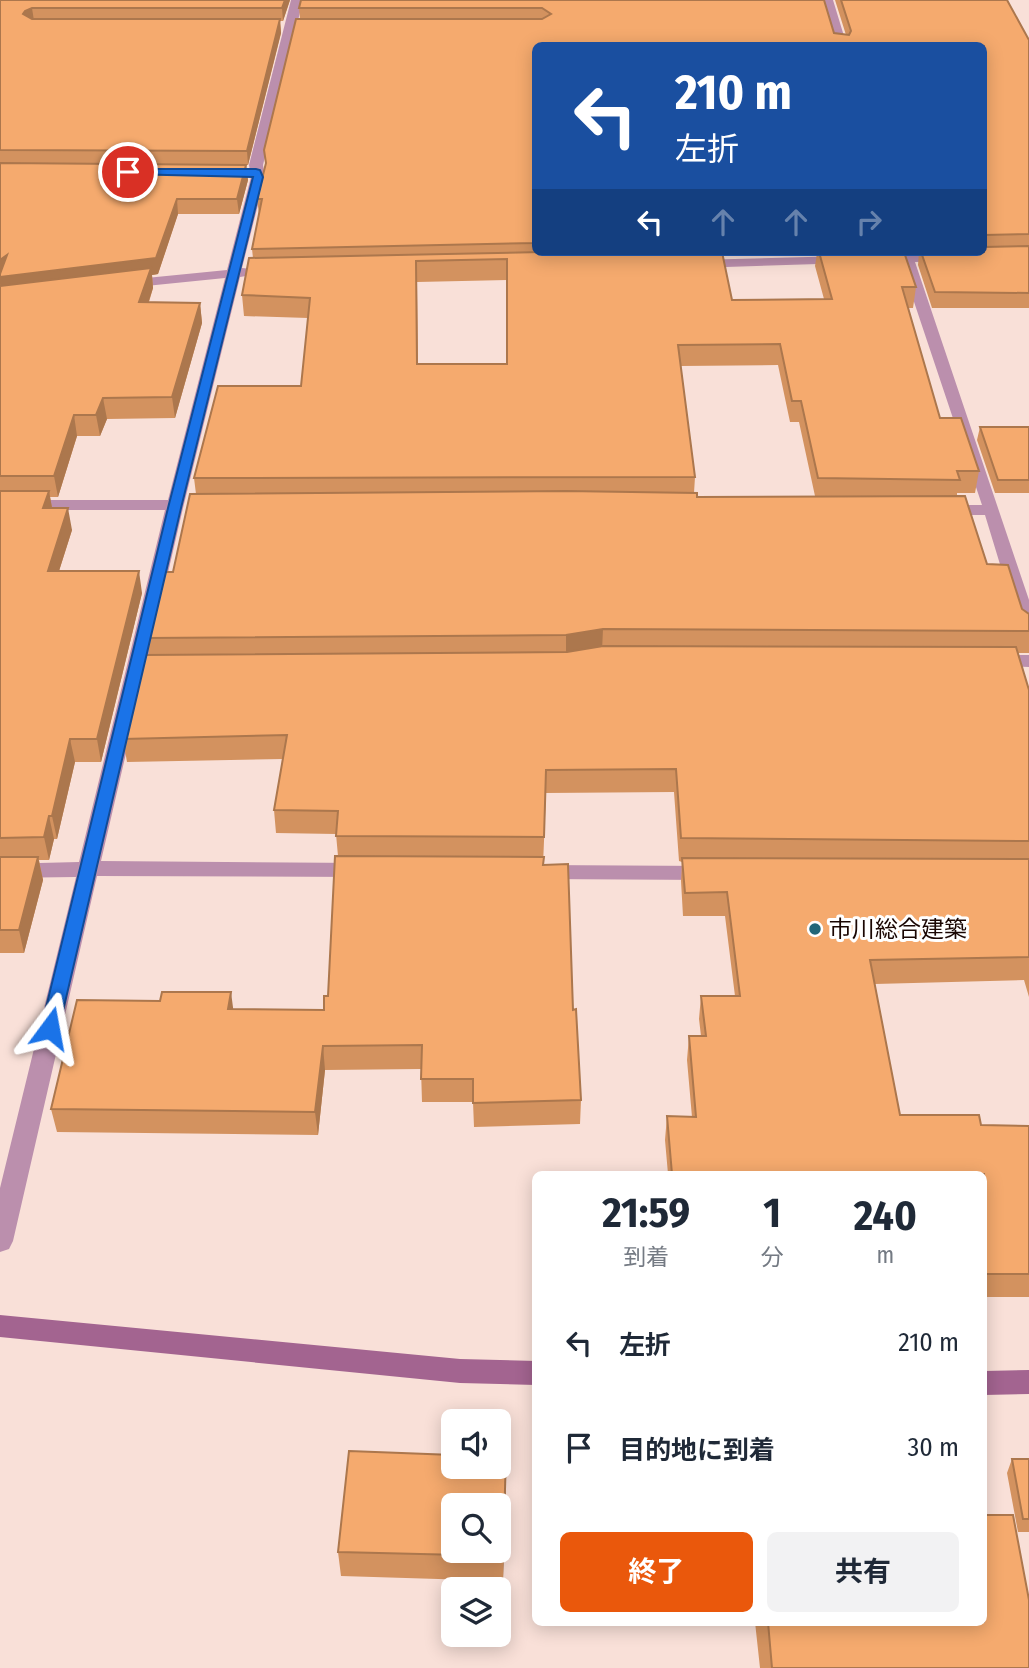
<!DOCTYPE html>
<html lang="ja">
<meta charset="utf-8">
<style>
body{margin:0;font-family:"Fira Sans Condensed","Noto Sans JP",sans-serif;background:#f2f2f3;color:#1f2937;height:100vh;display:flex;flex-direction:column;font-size:26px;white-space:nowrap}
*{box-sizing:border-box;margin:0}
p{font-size:23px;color:#747a83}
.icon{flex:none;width:38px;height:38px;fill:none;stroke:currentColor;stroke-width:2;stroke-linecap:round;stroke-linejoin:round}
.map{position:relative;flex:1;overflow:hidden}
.drawer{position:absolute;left:532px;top:1171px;width:455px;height:455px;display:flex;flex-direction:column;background:#fff;border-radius:10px;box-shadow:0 4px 18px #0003}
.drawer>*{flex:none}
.hud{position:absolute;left:532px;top:42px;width:455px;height:214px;border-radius:10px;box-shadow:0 4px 18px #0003;background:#1a4fa0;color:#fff;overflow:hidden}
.controls{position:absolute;left:441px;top:1409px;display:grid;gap:14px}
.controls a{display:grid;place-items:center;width:70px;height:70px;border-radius:10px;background:#fff;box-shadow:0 4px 18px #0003;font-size:35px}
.pin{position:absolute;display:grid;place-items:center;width:60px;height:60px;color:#fff;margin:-30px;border:4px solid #fff;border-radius:50%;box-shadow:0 2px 7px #0007}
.me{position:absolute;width:77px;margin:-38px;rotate:13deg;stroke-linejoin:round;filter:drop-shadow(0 0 5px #0008)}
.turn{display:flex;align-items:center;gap:24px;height:147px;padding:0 28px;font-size:32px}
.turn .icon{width:91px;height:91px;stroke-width:2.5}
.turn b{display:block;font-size:49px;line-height:60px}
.lanes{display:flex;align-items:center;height:66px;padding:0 28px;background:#0003;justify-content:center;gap:35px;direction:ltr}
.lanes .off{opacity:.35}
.eta{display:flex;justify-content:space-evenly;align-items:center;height:119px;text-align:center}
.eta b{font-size:42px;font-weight:700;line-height:49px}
.cta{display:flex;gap:14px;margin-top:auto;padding:14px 28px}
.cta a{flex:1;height:80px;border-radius:10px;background:#ea580c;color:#fff;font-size:28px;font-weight:700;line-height:80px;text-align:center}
.cta a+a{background:#f2f2f3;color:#1f2937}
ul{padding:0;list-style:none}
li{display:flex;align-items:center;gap:21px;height:105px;padding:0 28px}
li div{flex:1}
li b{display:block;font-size:26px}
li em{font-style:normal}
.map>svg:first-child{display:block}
</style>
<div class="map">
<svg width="1029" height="1668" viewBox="0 0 1029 1668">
<rect width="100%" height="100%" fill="#f9e0d8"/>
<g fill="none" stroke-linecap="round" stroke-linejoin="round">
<!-- street -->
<path fill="#bb8fad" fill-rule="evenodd" d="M 291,0 L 303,0 L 263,165 L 265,177 L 242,268 L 252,269 L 254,272 L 252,275 L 240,277 L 183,508 L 101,861 L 362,863 L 370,865 L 373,870 L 370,875 L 362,877 L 97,876 L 13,1241 L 9,1249 L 0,1252 L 0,1188 L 76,877 L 0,878 L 0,864 L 79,862 L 165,510 L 0,510 L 0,500 L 168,500 L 225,278 L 126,288 L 119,284 L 126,280 L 227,270 L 251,177 L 249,165 Z
M 821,0 L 833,0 L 847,46 L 835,46 Z
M 897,252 L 946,253 L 953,257 L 946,261 L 915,262 L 1029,600 L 1029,636 L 1020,630 L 985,515 L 941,515 L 932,510 L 941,505 L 982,505 L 901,263 L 877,263 L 870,259 L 872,256 L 898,254 Z
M 845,256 L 850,257 L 850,263 L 695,268 L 688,264 L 695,260 Z
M 993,655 L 1029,655 L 1029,667 L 986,665 L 984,661 Z
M 541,865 L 708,866 L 716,868 L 719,873 L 716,878 L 708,880 L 541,879 L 533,877 L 530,872 L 533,867 Z"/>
<!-- secondary -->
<path fill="#a36490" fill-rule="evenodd" d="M 0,1315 L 460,1359 L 536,1361 L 536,1385 L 460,1383 L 0,1337 Z
M 1029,1370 L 1029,1394 L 984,1395 L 984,1371 Z"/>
</g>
<!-- wall -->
<path fill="#d3925f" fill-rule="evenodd" d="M 0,0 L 290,0 L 283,21 L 280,21 L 281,33 L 248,165 L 246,165 L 248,180 L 239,214 L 178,214 L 158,274 L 152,275 L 153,288 L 149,302 L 200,303 L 202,323 L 175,418 L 107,419 L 100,436 L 77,436 L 58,497 L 50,497 L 52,508 L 72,530 L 59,571 L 142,593 L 101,762 L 75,762 L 57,839 L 54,839 L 49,860 L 39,860 L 43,880 L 24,953 L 0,953 Z
M 824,0 L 834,33 L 846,35 L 835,0 L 1007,0 L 1029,40 L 1029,308 L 932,308 L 918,265 L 919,252 L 984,252 L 984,46 L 536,46 L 536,252 L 732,300 L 824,299 L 815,266 L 817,253 L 811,253 L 811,252 L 904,252 L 916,287 L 913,308 L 908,308 L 940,418 L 979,471 L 975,493 L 957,493 L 957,496 L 987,564 L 1022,609 L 1029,614 L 1029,653 L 1017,653 L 1029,690 L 1029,997 L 1024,980 L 875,984 L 900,1115 L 981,1125 L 1029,1126 L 1029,1297 L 984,1297 L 984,1174 L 668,1174 L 665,1140 L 667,1116 L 692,1117 L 687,1060 L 689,1036 L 701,1036 L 699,1019 L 701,996 L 735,996 L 725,916 L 683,916 L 681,881 L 682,862 L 679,861 L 674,792 L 546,793 L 543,865 L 573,1010 L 581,1100 L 580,1124 L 474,1127 L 473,1102 L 422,1102 L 421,1069 L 325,1070 L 318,1135 L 57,1132 L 51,1109 L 233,1009 L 324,1010 L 328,996 L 338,856 L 336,834 L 276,833 L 274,810 L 283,759 L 127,762 L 123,739 L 149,655 L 147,638 L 173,572 L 196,494 L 194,478 L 301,386 L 308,318 L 244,316 L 242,295 L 253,258 L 252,249 L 259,214 L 257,199 L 266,165 L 264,150 L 300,19 L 299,8 ZM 507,280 L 507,364 L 418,364 L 417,282 ZM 778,365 L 790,422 L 799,422 L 815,496 L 697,497 L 694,493 L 695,477 L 680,366 Z
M 980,427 L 1029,427 L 1029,493 L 995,493 L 977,440 Z
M 1012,1459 L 1029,1459 L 1029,1532 L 1018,1532 L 1007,1473 Z
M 506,1482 L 503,1581 L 341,1576 L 338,1552 Z
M 755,1622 L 984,1622 L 1029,1668 L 760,1668 Z"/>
<!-- shaded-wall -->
<path fill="#ac774d" d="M 285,0 L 290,0 L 283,21 L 282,8 Z
M 32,8 L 34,21 L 23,14 L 25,11 Z
M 280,19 L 281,33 L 248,165 L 247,151 Z
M 246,165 L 248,180 L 239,214 L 237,199 Z
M 177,199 L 178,214 L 158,274 L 152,275 L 153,288 L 142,322 L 2,293 L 0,284 L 0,260 L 7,255 Z
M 200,303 L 202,323 L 175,418 L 172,397 Z
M 103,398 L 107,419 L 100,436 L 96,415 Z
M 74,415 L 77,436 L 58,497 L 54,476 Z
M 49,491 L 53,513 L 43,508 Z
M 68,508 L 72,530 L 52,593 L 48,571 Z
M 139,571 L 142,593 L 101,762 L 97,739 Z
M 603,629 L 602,651 L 566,657 L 566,635 Z
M 70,739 L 75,762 L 57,839 L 52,816 Z
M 49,816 L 54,839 L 49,860 L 44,837 Z
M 38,857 L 43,880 L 24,953 L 19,930 Z
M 231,992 L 234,1015 L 228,1009 Z
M 323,1046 L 325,1070 L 318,1135 L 315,1112 Z
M 506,1456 L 506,1482 L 503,1581 L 503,1556 Z"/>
<!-- building -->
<path fill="#f5aa6e" stroke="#ac774d" stroke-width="2" fill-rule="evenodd" d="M 0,0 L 285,0 L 282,8 L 32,8 L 25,11 L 23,14 L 32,19 L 280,19 L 247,151 L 0,150 Z
M 301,0 L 824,0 L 834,33 L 849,35 L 851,31 L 841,0 L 1007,0 L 1029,40 L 1029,234 L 984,235 L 984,46 L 536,46 L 536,243 L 252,249 L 262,199 L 257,199 L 266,163 L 264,150 L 296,19 L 542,19 L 551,14 L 542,8 L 299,8 Z
M 0,163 L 246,165 L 237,199 L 177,199 L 156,258 L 0,277 L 0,274 L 7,255 L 0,260 Z
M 1029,246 L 1029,293 L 935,292 L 921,252 L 984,252 L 984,247 Z
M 542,252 L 722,252 L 732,300 L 832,299 L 819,252 L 904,252 L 916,287 L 902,287 L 940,418 L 961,418 L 979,471 L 957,471 L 960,480 L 818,478 L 801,401 L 792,401 L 780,344 L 678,345 L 695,477 L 194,478 L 218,386 L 301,386 L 310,298 L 242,295 L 249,258 ZM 507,259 L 507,364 L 417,364 L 416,261 Z
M 151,268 L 139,302 L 200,303 L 172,397 L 103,398 L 96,415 L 74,415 L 54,476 L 0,476 L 0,286 Z
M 980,427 L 1029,427 L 1029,480 L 998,480 Z
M 0,491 L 49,491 L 43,508 L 68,508 L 48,571 L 139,571 L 97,739 L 70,739 L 52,816 L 49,816 L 44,837 L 0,838 Z
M 566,491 L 697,493 L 697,497 L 965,496 L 987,564 L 1008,565 L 1022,609 L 1029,614 L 1029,631 L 603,629 L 566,635 L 147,638 L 162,572 L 173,572 L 190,494 Z
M 603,646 L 1016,647 L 1029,690 L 1029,841 L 681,838 L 676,769 L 546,770 L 544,837 L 336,836 L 338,811 L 274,810 L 287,735 L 123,739 L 143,655 L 567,652 Z
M 335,856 L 544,857 L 543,865 L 568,864 L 573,1010 L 576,1009 L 581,1100 L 473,1103 L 473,1079 L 421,1079 L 422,1045 L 323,1046 L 315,1112 L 51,1109 L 77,1000 L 160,1001 L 162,992 L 231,992 L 228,1009 L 324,1010 L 324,996 L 328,996 Z
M 0,857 L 38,857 L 19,930 L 0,930 Z
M 682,858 L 1029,859 L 1029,957 L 870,960 L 900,1115 L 979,1115 L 981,1125 L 1029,1126 L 1029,1274 L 984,1274 L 984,1174 L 672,1174 L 667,1116 L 696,1117 L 689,1036 L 706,1036 L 701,996 L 740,996 L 727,892 L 685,893 Z
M 349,1451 L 453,1455 L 453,1466 L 499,1466 L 499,1456 L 506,1456 L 503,1556 L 338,1552 ZM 453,1505 L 499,1505 L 499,1550 L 453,1550 Z
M 1012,1459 L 1029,1459 L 1029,1519 L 1023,1519 Z
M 984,1515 L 1013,1515 L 1029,1600 L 1029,1668 L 772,1668 L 768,1622 L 984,1622 Z"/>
<!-- route -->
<path fill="#1a73e8" stroke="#114b97" stroke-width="2" d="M 128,169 L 256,169 L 260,170 L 263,177 L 181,508 L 59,1028 L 56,1033 L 44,1033 L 41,1028 L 168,508 L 253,177 L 125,174 L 125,170 Z"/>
<!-- markers -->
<circle fill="#226678" stroke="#fff" stroke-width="2.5" cx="815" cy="929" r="7"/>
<g text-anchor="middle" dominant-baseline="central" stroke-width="6" stroke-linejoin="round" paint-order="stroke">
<!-- poi labels -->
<g font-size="23" fill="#1a0602" stroke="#fff" text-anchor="start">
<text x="829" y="929">市川総合建築</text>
</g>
</g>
</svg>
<div class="controls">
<a><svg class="icon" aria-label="sound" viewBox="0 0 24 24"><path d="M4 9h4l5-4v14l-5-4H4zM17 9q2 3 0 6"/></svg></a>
<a><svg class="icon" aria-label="search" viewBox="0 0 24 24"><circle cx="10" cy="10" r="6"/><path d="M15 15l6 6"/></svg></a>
<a><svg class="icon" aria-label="layers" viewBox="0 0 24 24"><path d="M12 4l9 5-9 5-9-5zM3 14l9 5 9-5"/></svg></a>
</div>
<div class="pin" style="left:128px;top:172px;background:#d93025"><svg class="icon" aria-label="arrive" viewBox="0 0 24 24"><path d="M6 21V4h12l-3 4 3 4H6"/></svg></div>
<svg class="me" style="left:50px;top:1028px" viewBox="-20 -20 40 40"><path d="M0-17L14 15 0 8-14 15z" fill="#1a73e8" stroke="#fff" stroke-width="4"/></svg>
<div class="hud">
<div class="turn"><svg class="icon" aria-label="left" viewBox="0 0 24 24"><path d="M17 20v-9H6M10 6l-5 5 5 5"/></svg><div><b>210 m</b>左折</div></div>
<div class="lanes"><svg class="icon" aria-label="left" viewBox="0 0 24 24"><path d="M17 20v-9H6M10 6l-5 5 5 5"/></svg><svg class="icon off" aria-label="ahead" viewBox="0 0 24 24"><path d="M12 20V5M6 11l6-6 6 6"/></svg><svg class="icon off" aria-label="ahead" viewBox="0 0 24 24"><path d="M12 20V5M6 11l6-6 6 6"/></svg><svg class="icon off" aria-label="right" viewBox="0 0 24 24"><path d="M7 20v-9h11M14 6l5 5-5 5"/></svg></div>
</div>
<section class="drawer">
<div class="eta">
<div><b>21:59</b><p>到着</p></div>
<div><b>1</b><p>分</p></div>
<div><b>240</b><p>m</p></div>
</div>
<ul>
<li><svg class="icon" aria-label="left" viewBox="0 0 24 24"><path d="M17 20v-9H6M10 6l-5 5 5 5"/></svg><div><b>左折</b></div><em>210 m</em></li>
<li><svg class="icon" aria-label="arrive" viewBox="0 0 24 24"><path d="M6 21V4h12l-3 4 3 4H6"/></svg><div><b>目的地に到着</b></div><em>30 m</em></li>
</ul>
<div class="cta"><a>終了</a><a>共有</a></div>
</section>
</div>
